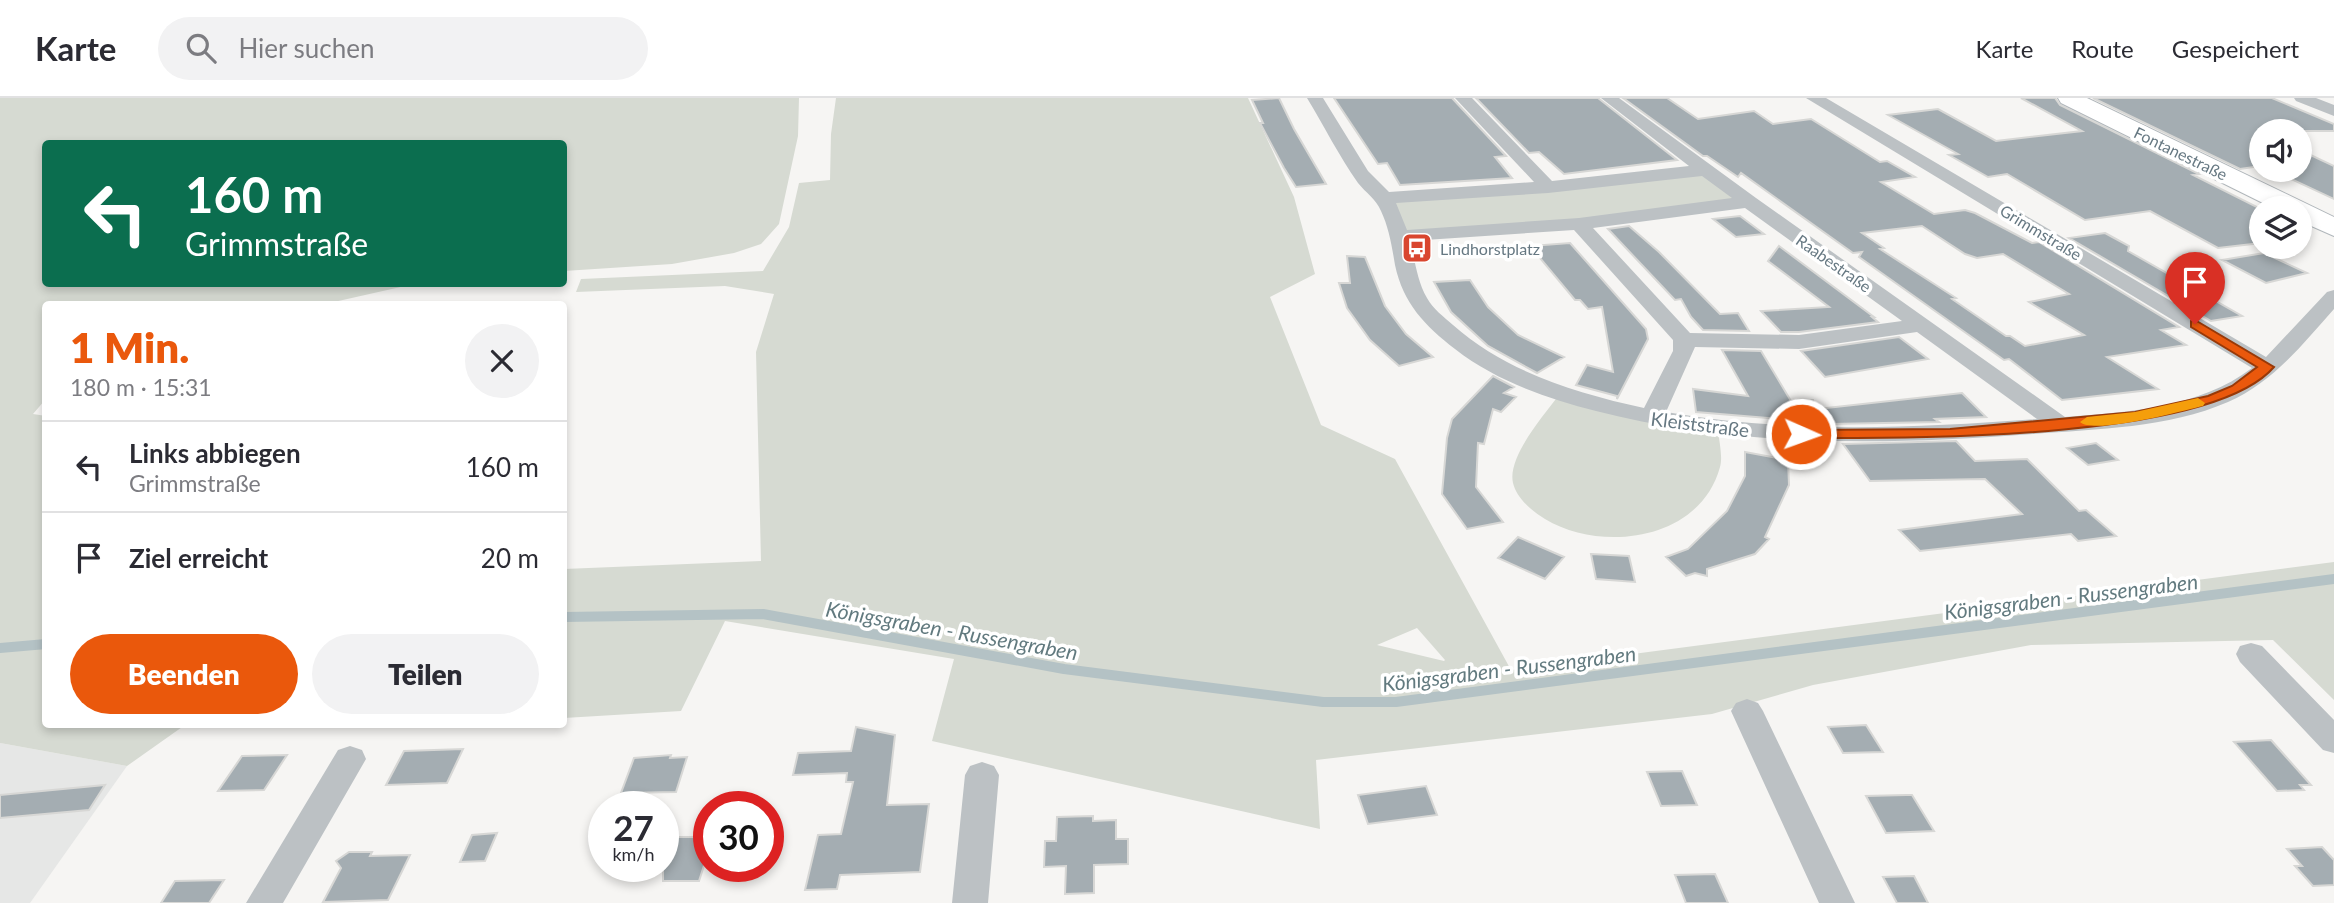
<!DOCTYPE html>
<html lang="de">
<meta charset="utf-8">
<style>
body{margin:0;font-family:Lato,sans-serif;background:#f2f2f3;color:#2b2b33;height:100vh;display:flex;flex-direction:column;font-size:26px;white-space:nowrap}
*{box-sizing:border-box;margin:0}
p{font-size:23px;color:#7c7c81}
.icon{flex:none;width:38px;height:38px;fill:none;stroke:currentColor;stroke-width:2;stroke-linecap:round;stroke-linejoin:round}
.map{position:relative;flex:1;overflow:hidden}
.panel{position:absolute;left:42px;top:203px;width:525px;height:427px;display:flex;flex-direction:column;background:#fff;border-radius:7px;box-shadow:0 4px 10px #0003}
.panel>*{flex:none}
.banner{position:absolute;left:42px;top:42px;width:525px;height:147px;border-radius:7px;box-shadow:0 4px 10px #0003;background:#0b6e4f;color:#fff;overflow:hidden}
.fabs{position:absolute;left:2249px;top:21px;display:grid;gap:14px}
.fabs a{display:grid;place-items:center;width:63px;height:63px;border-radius:50%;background:#fff;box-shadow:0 4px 10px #0003;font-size:35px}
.speed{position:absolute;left:588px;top:693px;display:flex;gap:14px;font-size:35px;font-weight:700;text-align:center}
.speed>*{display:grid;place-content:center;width:91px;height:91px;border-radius:50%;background:#fff;box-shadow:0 4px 10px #0003;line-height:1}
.speed small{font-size:18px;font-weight:400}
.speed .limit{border:10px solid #d22;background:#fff;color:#111}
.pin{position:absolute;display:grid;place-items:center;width:60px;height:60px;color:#fff;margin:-72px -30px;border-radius:50% 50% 50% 0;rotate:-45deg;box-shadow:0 0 7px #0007}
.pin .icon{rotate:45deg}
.me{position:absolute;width:77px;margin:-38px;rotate:92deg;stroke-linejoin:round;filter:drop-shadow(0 0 5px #0008)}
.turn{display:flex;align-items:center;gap:24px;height:147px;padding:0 28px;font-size:32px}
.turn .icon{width:91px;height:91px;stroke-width:2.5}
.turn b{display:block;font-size:49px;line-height:60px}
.round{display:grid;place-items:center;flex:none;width:74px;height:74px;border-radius:37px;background:#f2f2f3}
.overview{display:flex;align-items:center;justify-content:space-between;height:119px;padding:0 28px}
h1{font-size:42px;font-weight:800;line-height:52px;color:#ea580c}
.primary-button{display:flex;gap:14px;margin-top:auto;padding:14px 28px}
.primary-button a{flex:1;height:80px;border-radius:42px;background:#ea580c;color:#fff;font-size:28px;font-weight:800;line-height:80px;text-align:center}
.primary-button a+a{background:#f2f2f3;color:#2b2b33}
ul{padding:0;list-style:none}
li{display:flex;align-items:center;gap:21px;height:91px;padding:0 28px;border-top:2px solid #e1e1e2}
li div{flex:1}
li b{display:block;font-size:26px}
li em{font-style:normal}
header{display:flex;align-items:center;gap:42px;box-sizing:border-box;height:98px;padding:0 35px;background:#fff;border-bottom:2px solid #e1e1e2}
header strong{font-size:33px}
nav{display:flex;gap:38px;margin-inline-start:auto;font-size:24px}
.search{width:490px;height:63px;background:#f2f2f3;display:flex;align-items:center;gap:18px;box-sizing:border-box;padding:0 24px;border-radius:38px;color:#7c7c81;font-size:26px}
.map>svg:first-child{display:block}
</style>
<header>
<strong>Karte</strong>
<div class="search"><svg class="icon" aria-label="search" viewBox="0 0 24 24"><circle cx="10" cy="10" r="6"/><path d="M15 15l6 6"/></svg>Hier suchen</div>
<nav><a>Karte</a><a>Route</a><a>Gespeichert</a></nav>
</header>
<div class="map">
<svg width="2334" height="805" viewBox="0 0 2334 805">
<rect width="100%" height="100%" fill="#f6f5f3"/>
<!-- built -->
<path fill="#e6e7e6" d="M 0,645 L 127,668 L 30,805 L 0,805 Z"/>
<!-- green -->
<path fill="#d6dad2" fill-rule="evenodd" d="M 0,0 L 799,0 L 798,38 L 779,126 L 761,146 L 734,155 L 672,166 L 564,173 L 564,46 L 46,46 L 46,186 L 414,186 L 325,206 L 46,206 L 45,302 L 33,316 L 46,318 L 46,626 L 185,627 L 127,668 L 0,645 Z
M 836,0 L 1248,0 L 1294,99 L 1315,176 L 1270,199 L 1321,327 L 1395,361 L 1511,572 L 2334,464 L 2334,602 L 2273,542 L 2031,547 L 1813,587 L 1712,616 L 1316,662 L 1320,731 L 932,643 L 954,561 L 725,523 L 681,613 L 564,620 L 564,471 L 761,463 L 756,254 L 774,196 L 725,188 L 576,194 L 581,181 L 763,173 L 789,129 L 799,85 L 830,82 L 831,36 ZM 1417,530 L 1445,562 L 1444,563 L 1377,547 Z
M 1703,73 L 1746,103 L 1582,125 L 1403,137 L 1387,101 Z
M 1559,297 L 1718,332 C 1719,343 1723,359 1720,369 C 1700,443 1601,455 1545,421 C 1532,413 1517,401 1513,385 C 1507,359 1544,317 1559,297 Z"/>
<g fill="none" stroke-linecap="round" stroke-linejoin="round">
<!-- stream -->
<path stroke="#b4c2c5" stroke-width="10" d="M 564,519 L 763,516 L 1064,571 L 1323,604 L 1396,604 L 2334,481
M 0,550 L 46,546"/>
</g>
<!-- building -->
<path fill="#a4adb2" stroke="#d7d7d5" stroke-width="2" fill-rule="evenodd" d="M 1279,0 L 1294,31 L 1326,86 L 1296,89 L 1284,70 L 1260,25 L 1263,25 L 1252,2 Z
M 1334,0 L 1452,0 L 1506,58 L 1495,59 L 1512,80 L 1400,87 L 1387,65 L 1378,66 Z
M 1476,0 L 1598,0 L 1677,62 L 1564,76 L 1539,54 L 1529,55 Z
M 1623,0 L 1667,0 L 1698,21 L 1754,13 L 1773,26 L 1811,21 L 1880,64 L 1887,63 L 1915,79 L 1881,84 L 1934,116 L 1965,112 L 1975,115 L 2032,145 L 2039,144 L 2179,229 L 2161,232 L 2186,247 L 2107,259 L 2158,291 L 2062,302 L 2009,261 L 2004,262 L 1859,159 L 1862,154 L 1853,155 L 1741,75 L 1738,79 L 1707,58 L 1703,58 ZM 1922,128 L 1965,156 L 1977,160 L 2003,156 L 2069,196 L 2029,204 L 2084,237 L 2025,248 L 2010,238 L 2006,238 L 1952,201 L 1956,200 L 1880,151 L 1884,150 L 1862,135 Z
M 2021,0 L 2055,0 L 2060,7 L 2199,76 L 2193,77 L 2261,111 L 2261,145 L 2218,150 L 2150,113 L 2085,122 L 2007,76 L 1988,79 L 1949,57 L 1958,56 L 1888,17 L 1938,11 L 1996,43 L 2082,33 Z
M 2093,0 L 2272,0 L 2334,26 L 2334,33 L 2261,33 L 2261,68 L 2240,71 Z
M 2300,52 L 2334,68 L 2334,101 L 2272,72 L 2300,72 Z
M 1740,118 L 1764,136 L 1736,139 L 1713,121 Z
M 1629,128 L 1659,154 L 1720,216 L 1738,215 L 1749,233 L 1703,232 L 1691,219 L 1681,201 L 1675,202 L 1608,131 Z
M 2105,135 L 2129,148 L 2128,153 L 2242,218 L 2211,223 L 2069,140 Z
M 1570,145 L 1646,231 L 1648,241 L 1617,301 L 1617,298 L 1576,287 L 1587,267 L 1613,274 L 1602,209 L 1588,211 L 1580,202 L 1575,202 L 1530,148 Z
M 1779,148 L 1874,219 L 1872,219 L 1878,224 L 1799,234 L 1781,234 L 1761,213 L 1829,209 L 1768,163 Z
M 2264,155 L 2307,175 L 2266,185 L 2222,162 Z
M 1347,158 L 1365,159 L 1385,208 L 1406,236 L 1433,259 L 1399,268 L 1370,242 L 1347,210 L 1339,185 L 1350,185 Z
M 1470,182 L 1488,209 L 1518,237 L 1564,259 L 1537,275 L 1488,248 L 1451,214 L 1434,184 Z
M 1899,239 L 1928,261 L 1825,279 L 1801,253 Z
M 1722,252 L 1761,253 L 1791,303 L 1813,302 L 1816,324 L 1696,314 L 1693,291 L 1748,298 Z
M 1493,278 L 1514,289 L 1504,295 L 1516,299 L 1501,314 L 1493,311 L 1484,346 L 1478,345 L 1476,389 L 1503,424 L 1467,431 L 1442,396 L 1447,340 L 1452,321 Z
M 1962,295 L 1986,319 L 1935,321 L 1939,324 L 1829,326 L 1817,311 Z
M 1956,343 L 1975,363 L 2027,361 L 2079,413 L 2086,412 L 2116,438 L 2078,443 L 2071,436 L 1920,453 L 1899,432 L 2022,416 L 1985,381 L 1870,383 L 1843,346 Z
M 2096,345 L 2118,362 L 2088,367 L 2067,350 Z
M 1745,354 L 1788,362 L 1789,387 L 1765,439 L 1769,441 L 1755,456 L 1707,471 L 1707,478 L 1695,475 L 1686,478 L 1666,459 L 1688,451 L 1727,413 L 1745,378 Z
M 1518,439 L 1564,459 L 1545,481 L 1498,460 Z
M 1591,456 L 1629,458 L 1635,484 L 1596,481 Z
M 1866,627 L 1883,654 L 1843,655 L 1828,629 Z
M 856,629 L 895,637 L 887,707 L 929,706 L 920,774 L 840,777 L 837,791 L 805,792 L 818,737 L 841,736 L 853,684 L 846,684 L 847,675 L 793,677 L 798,655 L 851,653 Z
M 2271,642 L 2311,687 L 2300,687 L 2304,692 L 2277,693 L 2234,644 Z
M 463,651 L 447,685 L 386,687 L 404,653 Z
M 287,657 L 264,692 L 218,693 L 242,658 Z
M 671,657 L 670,660 L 687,659 L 676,694 L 621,695 L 634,660 Z
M 1682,673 L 1697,707 L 1661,708 L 1647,674 Z
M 105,687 L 89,712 L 0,720 L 0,697 Z
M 1426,688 L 1437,717 L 1368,726 L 1358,697 Z
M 1906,697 L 1912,697 L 1934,733 L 1886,735 L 1866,698 Z
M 1093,718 L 1093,723 L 1116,722 L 1116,741 L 1128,741 L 1128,766 L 1094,767 L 1094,795 L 1065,796 L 1066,768 L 1044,769 L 1045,743 L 1056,743 L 1057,719 Z
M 497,735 L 485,763 L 460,764 L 472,737 Z
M 663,739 L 709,739 L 709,752 L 699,783 L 663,783 Z
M 2322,749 L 2334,762 L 2334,787 L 2313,788 L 2295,768 L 2302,768 L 2287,751 Z
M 349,754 L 372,754 L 370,758 L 410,757 L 388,802 L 323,804 L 341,770 L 336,763 Z
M 1715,776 L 1728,805 L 1686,805 L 1675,777 Z
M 1914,778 L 1928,805 L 1897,805 L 1883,779 Z
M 224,782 L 209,805 L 161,805 L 175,783 Z"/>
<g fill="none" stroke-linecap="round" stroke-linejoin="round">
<!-- secondary casing -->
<g stroke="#b1b7bb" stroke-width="2">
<path id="secondary" d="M 2058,0 L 2087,0 L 2334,119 L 2334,138 L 2300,123 L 2300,110 L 2273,110 L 2061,5 Z"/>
</g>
<!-- street -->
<path fill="#bcc1c4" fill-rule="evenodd" d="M 1307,0 L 1323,0 L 1368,73 L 1389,94 L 1534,84 L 1455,0 L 1472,0 L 1552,83 L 1689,68 L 1601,0 L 1619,0 L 1756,100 L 2065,319 C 2130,314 2199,310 2252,270 L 1806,0 L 1826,0 L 2266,259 L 2327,194 L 2334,192 L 2334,211 C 2302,247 2273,284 2228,304 C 2168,330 2097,331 2033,336 C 1885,347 1740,350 1596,313 C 1546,300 1496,283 1455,251 C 1425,228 1403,205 1395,167 C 1392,149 1389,130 1381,113 C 1376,101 1366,95 1358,85 C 1339,58 1324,28 1307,0 ZM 1702,78 L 1732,100 L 1579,120 L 1407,132 L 1396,105 L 1548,95 ZM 1745,110 L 1902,223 L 1799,237 L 1690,235 L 1593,130 ZM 1574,132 L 1673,242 L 1673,253 L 1644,310 C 1576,295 1506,274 1453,227 C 1444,219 1433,211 1427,200 C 1417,183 1415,162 1410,143 ZM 1917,234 L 2037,321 C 1913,330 1789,336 1666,314 L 1695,249 L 1799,251 Z
M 2294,0 L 2316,0 L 2334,7 L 2334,18 L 2296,3 Z
M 2251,545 L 2262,548 L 2334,622 L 2334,655 L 2323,652 L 2240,564 L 2236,556 L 2240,548 Z
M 1747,601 L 1758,605 L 1763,613 L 1855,805 L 1819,805 L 1731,613 L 1736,605 Z
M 350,648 L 362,652 L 366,661 L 283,805 L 246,805 L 338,652 Z
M 982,664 L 994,668 L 999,677 L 988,805 L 952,805 L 965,677 L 970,668 Z"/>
<!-- secondary -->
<use href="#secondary" fill="#fff" fill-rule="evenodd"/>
</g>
<!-- route -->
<path fill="#ea580c" stroke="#983908" stroke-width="2" d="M 2195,222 L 2274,269 C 2209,344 1902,340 1801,340 L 1794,336 L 1801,332 L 1950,331 L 2135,314 L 2208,298 L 2232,288 L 2257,269 L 2191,229 L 2191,223 Z"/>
<!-- slow -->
<path fill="#f59e0b" d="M 2198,300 L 2205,305 L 2203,308 C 2182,313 2094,337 2080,324 L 2087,319 L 2135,314 Z"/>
<!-- icons -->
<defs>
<g id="bus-square" transform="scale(1.575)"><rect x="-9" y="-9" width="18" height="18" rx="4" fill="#d9462f" stroke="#fff"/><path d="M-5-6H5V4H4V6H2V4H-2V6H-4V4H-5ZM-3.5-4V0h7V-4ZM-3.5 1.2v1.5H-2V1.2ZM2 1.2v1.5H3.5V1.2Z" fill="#fff"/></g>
</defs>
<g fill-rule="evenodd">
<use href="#bus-square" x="1417" y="150"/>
</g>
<g text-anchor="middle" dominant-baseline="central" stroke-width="7" stroke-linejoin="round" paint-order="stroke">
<!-- far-street labels -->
<g font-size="16" fill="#667882" stroke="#fff">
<text transform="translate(2181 55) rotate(26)">Fontanestraße</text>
<text transform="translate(2041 134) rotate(31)">Grimmstraße</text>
<text transform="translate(1834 165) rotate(35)">Raabestraße</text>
</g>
<!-- far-poi labels -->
<g font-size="16" fill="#667882" stroke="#fff" text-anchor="start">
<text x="1440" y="150">Lindhorstplatz</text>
</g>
<!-- street labels -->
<g font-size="19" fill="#667882" stroke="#fff">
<text transform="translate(1700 326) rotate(7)">Kleiststraße</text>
</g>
<!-- water labels -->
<g font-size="21" font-style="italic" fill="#627a7f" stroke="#fff">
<text transform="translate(2071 498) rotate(-7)">Königsgraben - Russengraben</text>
<text transform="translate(952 532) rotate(10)">Königsgraben - Russengraben</text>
<text transform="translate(1509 570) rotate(-7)">Königsgraben - Russengraben</text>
</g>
</g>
</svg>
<div class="fabs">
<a><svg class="icon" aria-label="sound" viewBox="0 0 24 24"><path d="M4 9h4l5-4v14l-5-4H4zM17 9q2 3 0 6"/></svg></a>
<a><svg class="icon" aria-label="layers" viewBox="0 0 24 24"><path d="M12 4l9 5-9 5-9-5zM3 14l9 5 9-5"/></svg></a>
</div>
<div class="speed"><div>27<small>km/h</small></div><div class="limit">30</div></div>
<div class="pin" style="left:2195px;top:226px;background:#d93025"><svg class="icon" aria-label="arrive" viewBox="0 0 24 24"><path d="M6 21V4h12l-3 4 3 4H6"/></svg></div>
<svg class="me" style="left:1801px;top:336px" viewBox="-20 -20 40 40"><circle r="17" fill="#ea580c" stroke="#fff" stroke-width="3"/><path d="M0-11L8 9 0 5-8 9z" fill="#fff"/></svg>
<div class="banner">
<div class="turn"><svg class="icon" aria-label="left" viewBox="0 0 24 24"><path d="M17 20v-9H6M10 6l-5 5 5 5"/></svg><div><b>160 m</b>Grimmstraße</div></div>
</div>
<section class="panel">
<div class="overview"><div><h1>1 Min.</h1><p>180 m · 15:31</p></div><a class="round"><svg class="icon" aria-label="close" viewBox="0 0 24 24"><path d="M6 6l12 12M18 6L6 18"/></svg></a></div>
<ul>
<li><svg class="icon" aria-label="left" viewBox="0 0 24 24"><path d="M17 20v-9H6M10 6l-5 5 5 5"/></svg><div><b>Links abbiegen</b><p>Grimmstraße</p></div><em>160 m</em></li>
<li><svg class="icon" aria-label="arrive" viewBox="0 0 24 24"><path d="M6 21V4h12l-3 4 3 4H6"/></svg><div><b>Ziel erreicht</b></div><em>20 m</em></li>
</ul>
<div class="primary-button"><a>Beenden</a><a>Teilen</a></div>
</section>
</div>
